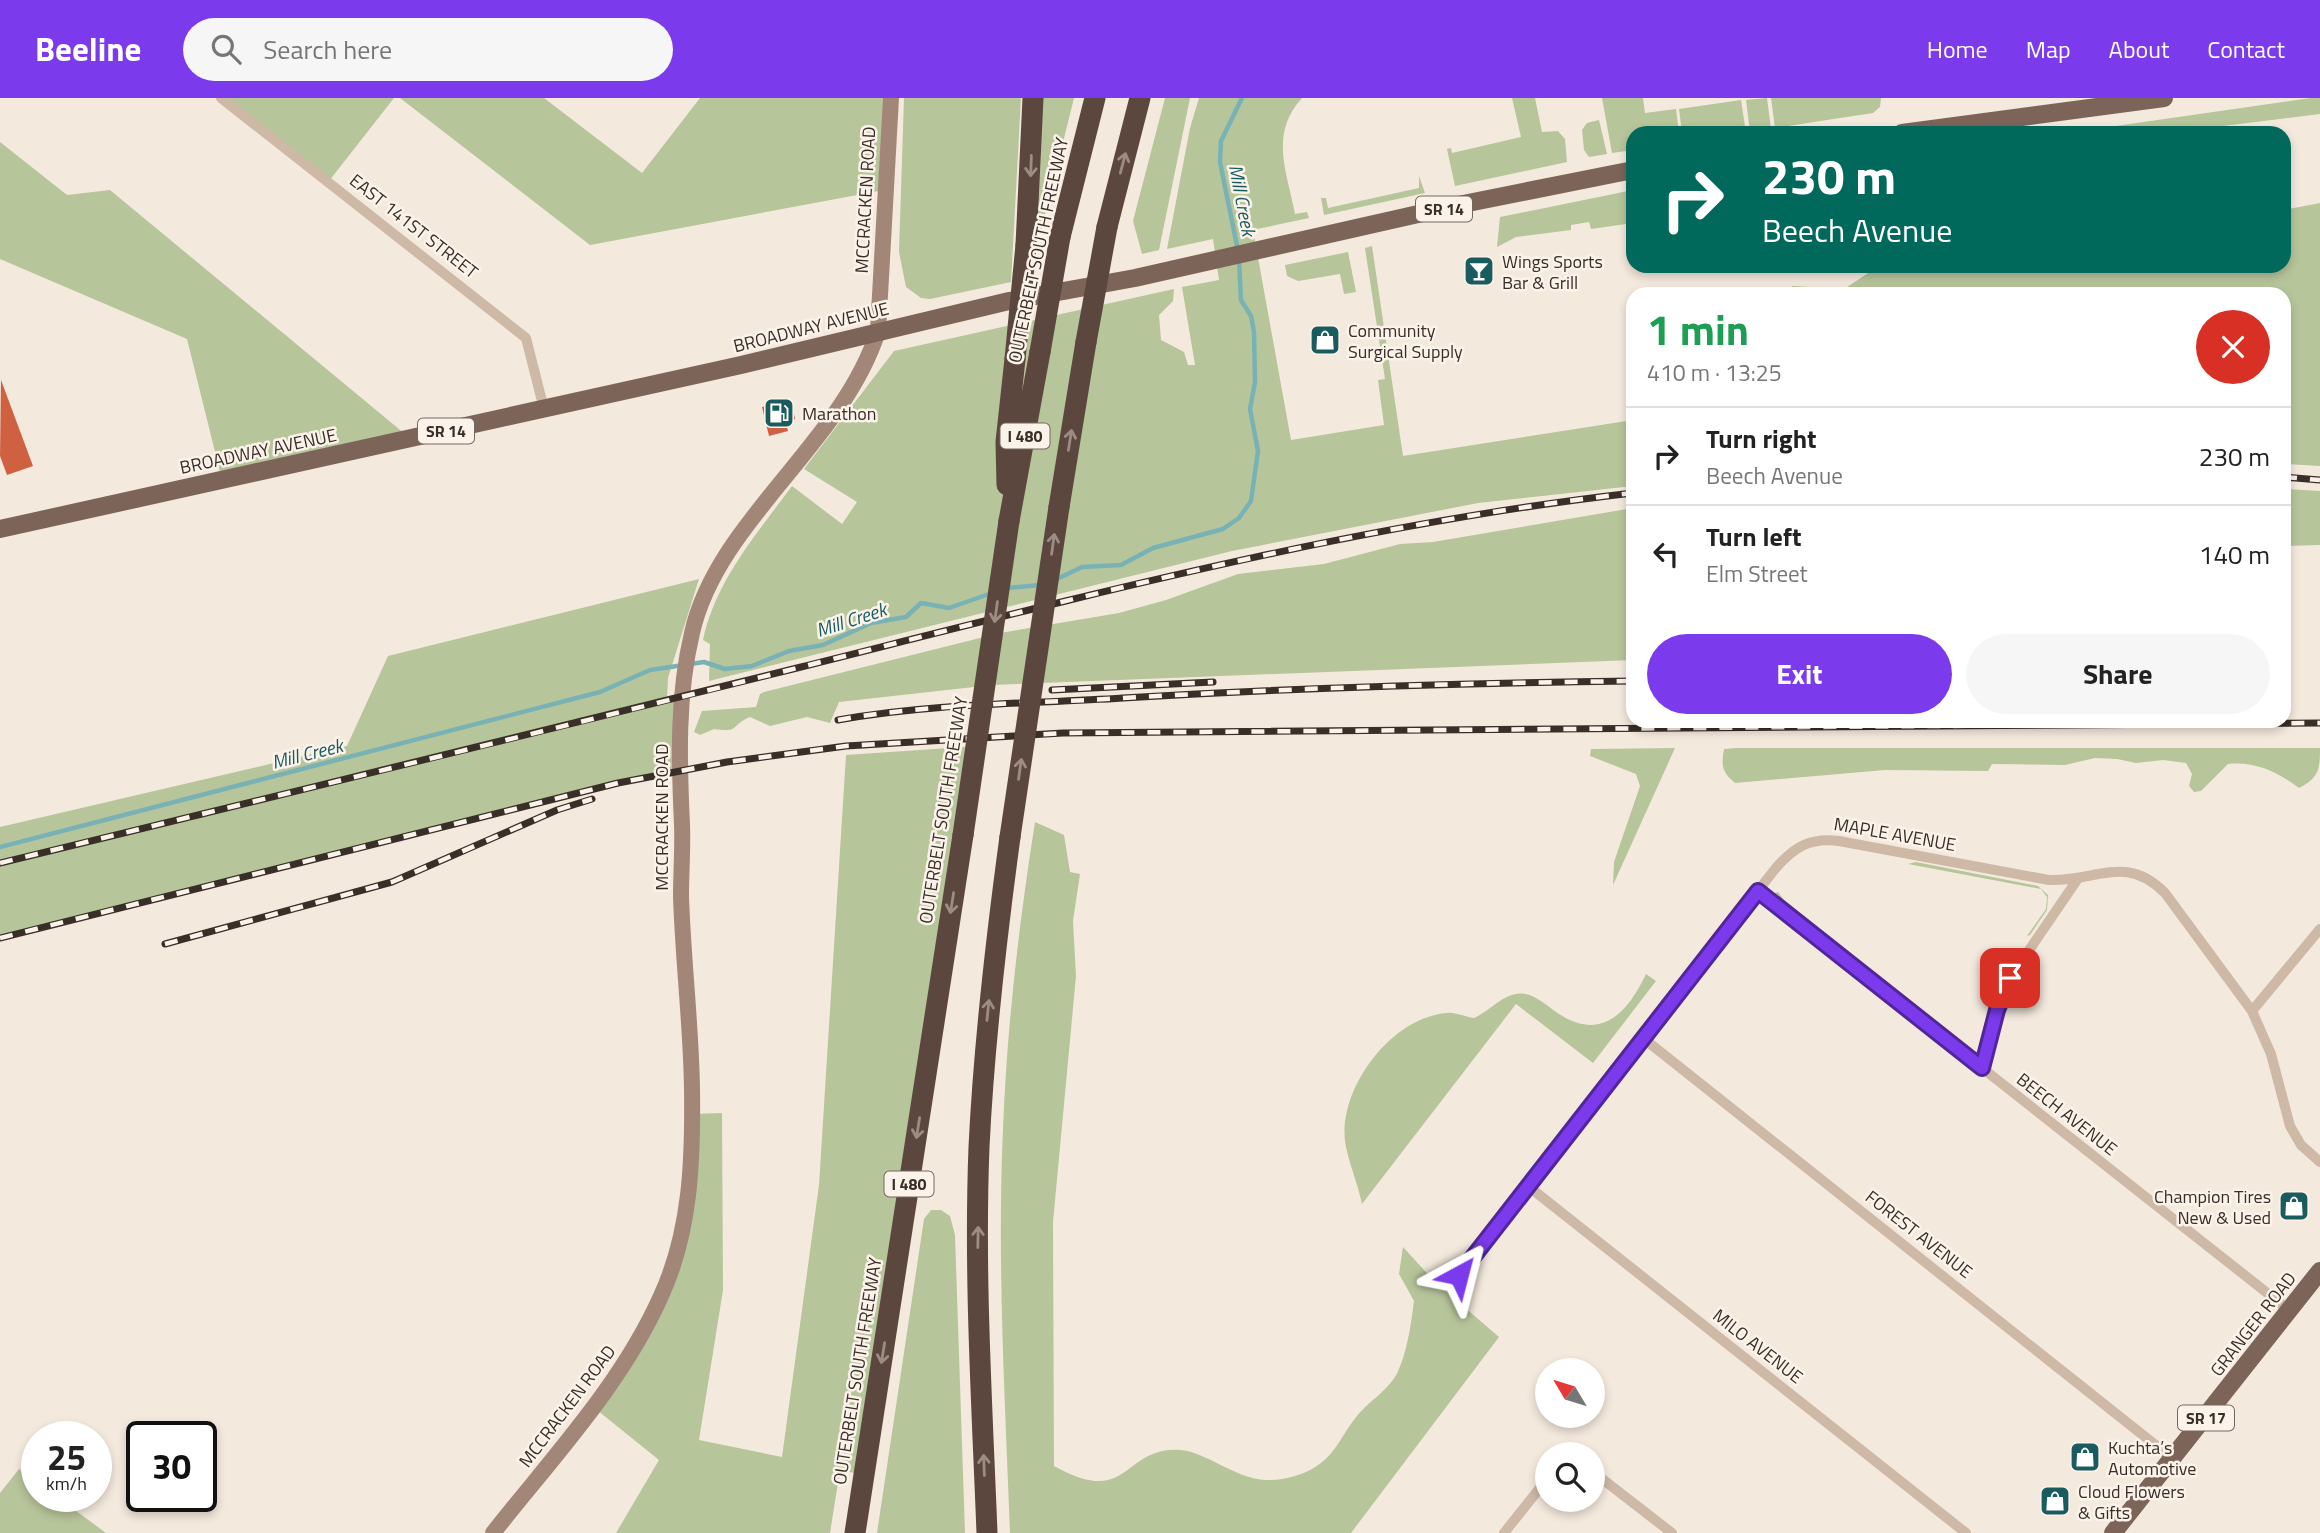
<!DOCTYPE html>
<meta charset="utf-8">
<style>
body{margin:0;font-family:"Titillium Web",sans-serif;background:#f6f6f6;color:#222;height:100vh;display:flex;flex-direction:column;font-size:26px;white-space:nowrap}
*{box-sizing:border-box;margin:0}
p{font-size:23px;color:#767676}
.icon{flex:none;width:38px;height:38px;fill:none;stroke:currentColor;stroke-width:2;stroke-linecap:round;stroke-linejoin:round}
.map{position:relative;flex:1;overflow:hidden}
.side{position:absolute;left:1626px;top:189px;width:665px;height:441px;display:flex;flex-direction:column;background:#fff;border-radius:21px;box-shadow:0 4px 10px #0003}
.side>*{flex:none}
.top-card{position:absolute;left:1626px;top:28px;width:665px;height:147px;border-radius:21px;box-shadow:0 4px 10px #0003;background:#00695c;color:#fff;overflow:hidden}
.needle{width:46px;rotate:308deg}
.controls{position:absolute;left:1535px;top:1260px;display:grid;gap:14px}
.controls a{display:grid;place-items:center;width:70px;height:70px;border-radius:50%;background:#fff;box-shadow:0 4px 10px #0003;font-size:35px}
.speed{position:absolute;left:21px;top:1323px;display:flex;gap:14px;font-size:35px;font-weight:700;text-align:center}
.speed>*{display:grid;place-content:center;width:91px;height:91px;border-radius:50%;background:#fff;box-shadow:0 4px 10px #0003;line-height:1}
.speed small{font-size:18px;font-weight:400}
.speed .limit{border:4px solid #111;border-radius:10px;background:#fff;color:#111}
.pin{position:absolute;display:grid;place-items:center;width:60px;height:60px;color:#fff;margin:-30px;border-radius:14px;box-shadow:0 4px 10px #0006}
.me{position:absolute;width:77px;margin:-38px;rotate:38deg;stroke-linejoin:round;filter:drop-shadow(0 0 5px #0008)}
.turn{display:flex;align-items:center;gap:24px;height:147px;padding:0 21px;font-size:32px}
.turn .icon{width:91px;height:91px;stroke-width:2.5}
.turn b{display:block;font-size:49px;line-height:60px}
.round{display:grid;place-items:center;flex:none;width:74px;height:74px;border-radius:37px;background:#f6f6f6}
.headline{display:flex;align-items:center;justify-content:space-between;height:119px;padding:0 21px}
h1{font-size:42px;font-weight:700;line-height:52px;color:#1e9e55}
.button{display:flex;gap:14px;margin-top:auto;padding:14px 21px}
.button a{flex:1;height:80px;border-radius:42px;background:#7c3aed;color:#fff;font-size:28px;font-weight:700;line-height:80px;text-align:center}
.button a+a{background:#f6f6f6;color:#222}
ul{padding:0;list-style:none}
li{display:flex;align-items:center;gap:21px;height:98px;padding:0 21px;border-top:2px solid #e0e0e0}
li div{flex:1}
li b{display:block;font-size:26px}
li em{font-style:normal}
header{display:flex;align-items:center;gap:42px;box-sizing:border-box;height:98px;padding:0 35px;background:#7c3aed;color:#fff}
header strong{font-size:33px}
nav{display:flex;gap:38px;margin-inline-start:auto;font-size:24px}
.search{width:490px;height:63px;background:#f6f6f6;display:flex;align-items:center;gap:18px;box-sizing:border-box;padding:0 24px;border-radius:38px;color:#767676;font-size:26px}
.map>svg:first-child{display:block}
</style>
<header>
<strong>Beeline</strong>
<div class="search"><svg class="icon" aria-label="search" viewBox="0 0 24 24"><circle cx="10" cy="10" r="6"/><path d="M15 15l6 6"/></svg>Search here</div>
<nav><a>Home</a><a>Map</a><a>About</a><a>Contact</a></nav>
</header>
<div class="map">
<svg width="2320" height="1435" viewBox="0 0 2320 1435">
<rect width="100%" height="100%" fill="#f4e9dd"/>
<!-- green -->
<path fill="#b7c59b" d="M 221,0 L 394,0 L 329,83 Z
M 400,0 L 544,0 L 642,75 L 700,0 L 891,0 L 884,92 L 590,147 Z
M 904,0 L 1021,0 L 1011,184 L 930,201 L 921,200 L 906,189 L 899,154 Z
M 1042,0 L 1074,0 L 1040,137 L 1037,103 Z
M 1165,0 L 1190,0 L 1159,152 L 1142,156 L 1133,123 Z
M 1199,0 L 1302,0 C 1269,36 1287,74 1295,116 L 1307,114 L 1309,120 L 1253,132 L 1291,342 L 1384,327 L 1378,282 L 1385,281 L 1365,150 L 1372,148 L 1403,358 L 1633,322 L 1633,388 L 1478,405 L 1232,453 L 709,583 L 710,546 L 703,542 C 716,482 756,437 792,388 L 842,426 L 857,404 L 804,371 L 894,253 L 1174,191 L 1173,203 L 1159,217 L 1161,242 L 1184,254 L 1188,267 L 1195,267 L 1182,189 L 1219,182 L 1213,141 L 1167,151 L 1190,30 Z
M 1512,0 L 1535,0 L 1542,34 L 1558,33 L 1565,41 L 1567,64 L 1455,88 L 1447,51 L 1451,50 L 1452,55 L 1521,39 Z
M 1602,0 L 1643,0 L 1645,15 L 1676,11 L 1679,35 L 1633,35 L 1633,52 L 1612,55 Z
M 1767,0 L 1771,31 L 1750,34 L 1746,2 Z
M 1771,0 L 1881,0 L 1880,9 L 1873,15 L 1775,30 Z
M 2311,0 L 2320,0 L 2320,16 L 2223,28 L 2204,35 L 2067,35 Z
M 1741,2 L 1746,35 L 1682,35 L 1679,11 Z
M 1599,22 L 1607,56 L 1589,59 L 1584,52 L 1582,32 L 1587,25 Z
M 0,44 L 67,97 L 110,92 L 411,341 L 222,382 L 187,241 L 0,161 Z
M 1419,78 L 1425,95 L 1324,117 L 1321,100 L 1326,100 L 1328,110 L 1419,90 Z
M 1633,92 L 1633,125 L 1591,131 L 1589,124 L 1571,127 L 1571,132 L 1516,139 L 1497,149 L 1500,119 Z
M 2320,105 L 2320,368 L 2284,366 L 2284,196 L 1793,196 L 1792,188 L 1844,191 L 1879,168 L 1987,171 L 1990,168 L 2284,168 L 2284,112 Z
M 1348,154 L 1356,194 L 1344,196 L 1340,176 L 1298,183 L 1287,178 L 1285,167 Z
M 2284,391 L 2320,393 L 2320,447 L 2284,448 Z
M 1633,410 L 1633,562 L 992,587 L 839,604 L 830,625 L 807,619 L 770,628 L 750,619 C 730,627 741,635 714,631 L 700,637 L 694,634 L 702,613 L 756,609 L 760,596 L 764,594 L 1000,535 L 1119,515 L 1166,502 L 1238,476 L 1324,466 L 1400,446 L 1433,444 Z
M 699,481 L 668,580 L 667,602 L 682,599 L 679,673 L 552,701 L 0,840 L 0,729 L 347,648 L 388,558 Z
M 978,648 L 864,1377 L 840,1372 L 830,1435 L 616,1435 L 659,1362 L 592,1308 L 628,1262 L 687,1116 L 692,1016 L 722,1015 L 723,1192 L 699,1342 L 782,1359 L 819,1087 L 846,657 Z
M 1675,650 L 1613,787 L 1614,764 L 1640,688 L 1636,676 L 1590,658 L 1591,651 Z
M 1737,650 L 2320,650 C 2320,671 2319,680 2299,690 C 2278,674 2255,663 2228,666 L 2201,693 L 2194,694 L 2189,688 L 2192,676 L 2186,665 L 2163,662 L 2136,665 L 2117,661 L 2095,660 L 2065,667 L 1992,666 L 1988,673 L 1885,672 L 1735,685 C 1722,674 1721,668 1724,651 Z
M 1035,724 L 1064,737 L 1070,774 L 1080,776 L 1073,823 L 1076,878 L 1053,1124 L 1054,1368 C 1131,1411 1121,1348 1181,1352 C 1206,1354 1236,1381 1266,1382 C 1285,1383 1307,1376 1321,1365 C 1336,1354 1345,1332 1357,1318 C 1370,1302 1392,1290 1399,1271 C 1408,1250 1411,1225 1414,1203 L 1399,1176 L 1403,1149 L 1434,1183 L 1499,1239 L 1351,1435 L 1010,1435 C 1005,1300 997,1165 1003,1031 C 1007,927 1019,826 1035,724 Z
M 1916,764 L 2038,788 L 2048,797 L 2047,812 L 2030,837 L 2027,838 L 2046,811 L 2047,799 L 2041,791 L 1908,766 Z
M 1778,794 L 1784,802 L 1975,954 L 1779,800 L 1775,795 Z
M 1646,876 L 1656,883 L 1593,965 L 1516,906 L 1362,1106 C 1358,1085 1348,1064 1345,1043 C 1339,989 1392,919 1447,915 C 1455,914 1465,919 1474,920 C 1491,913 1505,892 1526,896 C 1537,898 1550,910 1559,916 C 1601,943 1627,916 1646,876 Z
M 931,1112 L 941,1112 L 950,1118 L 955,1137 L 965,1435 L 877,1435 L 924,1121 Z
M 19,1371 L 37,1384 L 37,1398 L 56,1398 L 106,1435 L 0,1435 L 0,1395 Z"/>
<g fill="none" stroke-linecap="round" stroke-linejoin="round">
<!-- stream -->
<path stroke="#79b2b4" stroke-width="4.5" d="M 1238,153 L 1220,64 L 1221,43 L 1242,0
M 1055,482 L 1082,469 L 1121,467 L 1153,450 L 1223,431 L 1239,420 L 1251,403 L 1258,353 L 1250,311 L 1255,284 L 1254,234 L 1251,218 L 1241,202 L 1239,161
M 1007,490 L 1040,487
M 0,749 L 600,594 L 650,572 L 704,564 L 725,571 L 752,568 L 789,553 L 823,547 L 871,525 L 906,519 L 921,505 L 949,510 L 992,495"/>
</g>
<!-- building -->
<path fill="#d06140" d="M 1,282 L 33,368 L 7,377 L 0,358 Z
M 791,302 L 795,321 L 786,324 L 788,333 L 769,338 L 762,309 Z"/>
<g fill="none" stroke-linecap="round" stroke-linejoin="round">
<!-- street -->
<path stroke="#ceb9a7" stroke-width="10" d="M 221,0 L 526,240 L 544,311
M 1758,793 L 2290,1213
M 2252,913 L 2320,831
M 1643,940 L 2173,1361
M 1982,970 L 1997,912 L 2010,880 L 2077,782
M 1528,1088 L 1966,1435
M 1459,1177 L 1775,771 C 1794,749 1810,739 1839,743 L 2049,782 C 2096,784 2126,755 2165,795 L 2252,913 L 2271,956 L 2290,1028 L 2301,1047 L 2320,1064
M 1592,1373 L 1672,1435
M 1504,1435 L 1547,1381"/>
<!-- secondary -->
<path stroke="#a28778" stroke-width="16" d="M 493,1435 C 552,1360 622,1286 661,1198 C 691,1133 693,1061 692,990 C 691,926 683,862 681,798 C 681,774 683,750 682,726 C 679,662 677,598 692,535 C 717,423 842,346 878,233 L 891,0"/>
<!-- primary -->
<path stroke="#7d6458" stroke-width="18" d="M 1902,35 L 2164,0
M 0,431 L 741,267 L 1009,203 L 1135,180 L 1458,107 L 1633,72
M 2113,1435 L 2320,1173"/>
<!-- highway -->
<path stroke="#5c473f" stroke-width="21" d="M 1107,129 L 1140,0
M 1060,139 L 1095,0
M 1026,147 L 1033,0
M 1007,387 L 1006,344 L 1015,261
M 1059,409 L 1086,244
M 1009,423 L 1040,254
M 855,1435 L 963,737
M 987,1435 C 982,1306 974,1178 979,1049 C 984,945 996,842 1010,739"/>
<!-- rail casing -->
<g stroke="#3a2e28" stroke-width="7">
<path id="rail" d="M 2284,379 L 2320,382
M 1052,592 L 1213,584
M 838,622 C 933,605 1028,606 1123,600 C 1293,590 1463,585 1633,583
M 0,765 C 267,700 535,636 801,569 C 1077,500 1350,427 1633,395
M 0,840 L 618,685 L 727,664 L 846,648 L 1063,635 L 2320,625
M 165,846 L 392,784 L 557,712 L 592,701"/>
</g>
<!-- rail -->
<use href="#rail" stroke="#fbf3ea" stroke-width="4.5" stroke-dasharray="13" stroke-linecap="butt"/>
<!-- highway-bridge -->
<path stroke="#5c473f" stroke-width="21" d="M 1086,244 L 1107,129
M 1040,254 L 1060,139
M 1015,261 L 1026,147
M 963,737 L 1009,423
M 1010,739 L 1059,409"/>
</g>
<!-- one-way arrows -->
<defs><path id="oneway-shaft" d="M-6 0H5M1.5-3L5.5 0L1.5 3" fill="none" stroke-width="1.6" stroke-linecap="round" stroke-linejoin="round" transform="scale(1.75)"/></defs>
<g stroke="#9c8c83">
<use href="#oneway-shaft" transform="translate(1123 65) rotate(-75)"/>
<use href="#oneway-shaft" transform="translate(1031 68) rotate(92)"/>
<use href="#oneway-shaft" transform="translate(1070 342) rotate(-81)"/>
<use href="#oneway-shaft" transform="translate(1053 446) rotate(-82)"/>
<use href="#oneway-shaft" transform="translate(996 514) rotate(98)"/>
<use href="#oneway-shaft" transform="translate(1020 671) rotate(-82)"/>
<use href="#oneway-shaft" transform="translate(952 805) rotate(99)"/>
<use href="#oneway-shaft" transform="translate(988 912) rotate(-84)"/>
<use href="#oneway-shaft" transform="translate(918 1030) rotate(99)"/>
<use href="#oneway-shaft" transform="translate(978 1139) rotate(-89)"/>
<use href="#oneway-shaft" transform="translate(883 1255) rotate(99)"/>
<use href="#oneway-shaft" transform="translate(984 1367) rotate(-92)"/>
</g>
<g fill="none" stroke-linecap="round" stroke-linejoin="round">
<!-- route casing -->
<g stroke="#51269a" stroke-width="18">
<path id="route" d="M 1459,1177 L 1758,793 L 1982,970 L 1997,912 L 2010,880"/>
</g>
<!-- route -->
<use href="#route" stroke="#7c3aed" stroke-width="12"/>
</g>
<!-- icons -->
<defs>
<g id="bar-square" transform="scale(1.575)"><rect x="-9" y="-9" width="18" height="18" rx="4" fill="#1a5b5f" stroke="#fbf3ea"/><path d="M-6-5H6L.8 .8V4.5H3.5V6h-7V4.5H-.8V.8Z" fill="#fff"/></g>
<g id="shop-square" transform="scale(1.575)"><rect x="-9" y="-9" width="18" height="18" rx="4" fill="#1a5b5f" stroke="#fbf3ea"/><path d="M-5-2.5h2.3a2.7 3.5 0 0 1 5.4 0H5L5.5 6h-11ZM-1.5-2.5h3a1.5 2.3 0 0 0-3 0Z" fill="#fff"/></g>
<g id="fuel-square" transform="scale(1.575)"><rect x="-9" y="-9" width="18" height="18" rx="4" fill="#1a5b5f" stroke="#fbf3ea"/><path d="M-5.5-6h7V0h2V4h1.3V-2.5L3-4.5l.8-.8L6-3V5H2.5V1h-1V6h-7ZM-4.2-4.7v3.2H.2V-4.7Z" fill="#fff"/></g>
</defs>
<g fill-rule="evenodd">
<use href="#bar-square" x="1479" y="173"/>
<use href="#shop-square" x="1325" y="242"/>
<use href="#fuel-square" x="779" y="315"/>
<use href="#shop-square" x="2294" y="1108"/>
<use href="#shop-square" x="2085" y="1359"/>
<use href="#shop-square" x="2055" y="1403"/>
</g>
<g text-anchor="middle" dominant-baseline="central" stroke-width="5" stroke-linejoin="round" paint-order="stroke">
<!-- shield labels -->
<g fill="#fbf3ea" stroke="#746962" stroke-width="2">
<rect x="1416" y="98.5" width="56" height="25" rx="5"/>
<rect x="418" y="320.5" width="56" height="25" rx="5"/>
<rect x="1000.5" y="325.5" width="49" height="25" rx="5"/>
<rect x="884.5" y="1073.5" width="49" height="25" rx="5"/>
<rect x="2178" y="1307.5" width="56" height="25" rx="5"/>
</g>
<g font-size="16" font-weight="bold" fill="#3a2e28">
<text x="1444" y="111">SR 14</text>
<text x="446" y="333">SR 14</text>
<text x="1025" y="338">I 480</text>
<text x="909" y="1086">I 480</text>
<text x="2206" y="1320">SR 17</text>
</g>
<!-- street labels -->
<g font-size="18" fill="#3a2e28" stroke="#fbf3ea">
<text transform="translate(865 102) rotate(-87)">MCCRACKEN ROAD</text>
<text transform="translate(414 128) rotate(38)">EAST 141ST STREET</text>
<text transform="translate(1038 152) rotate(-78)">OUTERBELT SOUTH FREEWAY</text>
<text transform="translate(811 229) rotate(-14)">BROADWAY AVENUE</text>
<text transform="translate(258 353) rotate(-12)">BROADWAY AVENUE</text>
<text transform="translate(943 712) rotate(-81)">OUTERBELT SOUTH FREEWAY</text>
<text transform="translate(661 719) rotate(-90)">MCCRACKEN ROAD</text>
<text transform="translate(1895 736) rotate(10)">MAPLE AVENUE</text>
<text transform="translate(2067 1016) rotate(38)">BEECH AVENUE</text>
<text transform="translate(1919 1136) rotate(38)">FOREST AVENUE</text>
<text transform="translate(2253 1226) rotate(-52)">GRANGER ROAD</text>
<text transform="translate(1758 1248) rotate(38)">MILO AVENUE</text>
<text transform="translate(857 1273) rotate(-81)">OUTERBELT SOUTH FREEWAY</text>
<text transform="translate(567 1308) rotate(-53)">MCCRACKEN ROAD</text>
</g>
<!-- poi labels -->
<g font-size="18" fill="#3a2e28" stroke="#fbf3ea" text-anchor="start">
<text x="1502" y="163">Wings Sports<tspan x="1502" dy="21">Bar &amp; Grill</tspan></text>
<text x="1348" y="232">Community<tspan x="1348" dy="21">Surgical Supply</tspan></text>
<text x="802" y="315">Marathon</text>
<text x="2271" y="1098" text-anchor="end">Champion Tires<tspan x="2271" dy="21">New &amp; Used</tspan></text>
<text x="2108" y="1349">Kuchta’s<tspan x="2108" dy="21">Automotive</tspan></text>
<text x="2078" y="1393">Cloud Flowers<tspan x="2078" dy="21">&amp; Gifts</tspan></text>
</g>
<!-- water labels -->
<g font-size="19" font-style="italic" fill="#1a5b5f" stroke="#fbf3ea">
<text transform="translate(1243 102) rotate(79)">Mill Creek</text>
<text transform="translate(851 521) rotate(-18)">Mill Creek</text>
<text transform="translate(307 655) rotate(-14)">Mill Creek</text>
</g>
</g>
</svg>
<div class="controls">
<a><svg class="needle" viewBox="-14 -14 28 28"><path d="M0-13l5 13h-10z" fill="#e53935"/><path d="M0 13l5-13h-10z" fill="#767676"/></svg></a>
<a><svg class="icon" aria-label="search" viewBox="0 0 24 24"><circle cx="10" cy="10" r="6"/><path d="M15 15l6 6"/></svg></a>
</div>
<div class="speed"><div>25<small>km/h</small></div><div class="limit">30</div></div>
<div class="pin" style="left:2010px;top:880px;background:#d93025"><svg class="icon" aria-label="arrive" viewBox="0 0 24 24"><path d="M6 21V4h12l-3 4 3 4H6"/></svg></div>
<svg class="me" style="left:1459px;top:1177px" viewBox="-20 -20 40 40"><path d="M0-17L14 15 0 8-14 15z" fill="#7c3aed" stroke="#fff" stroke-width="4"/></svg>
<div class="top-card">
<div class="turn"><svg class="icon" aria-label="right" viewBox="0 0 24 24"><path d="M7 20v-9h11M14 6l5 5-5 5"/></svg><div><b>230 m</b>Beech Avenue</div></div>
</div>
<section class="side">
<div class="headline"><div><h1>1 min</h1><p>410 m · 13:25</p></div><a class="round" style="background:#d93025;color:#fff"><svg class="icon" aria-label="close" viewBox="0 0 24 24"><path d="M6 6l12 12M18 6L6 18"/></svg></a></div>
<ul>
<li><svg class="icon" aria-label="right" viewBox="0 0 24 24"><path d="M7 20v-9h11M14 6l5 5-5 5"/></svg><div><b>Turn right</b><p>Beech Avenue</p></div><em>230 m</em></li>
<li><svg class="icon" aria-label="left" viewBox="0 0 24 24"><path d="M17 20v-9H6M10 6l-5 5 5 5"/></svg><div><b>Turn left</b><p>Elm Street</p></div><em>140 m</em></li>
</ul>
<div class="button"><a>Exit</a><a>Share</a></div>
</section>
</div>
